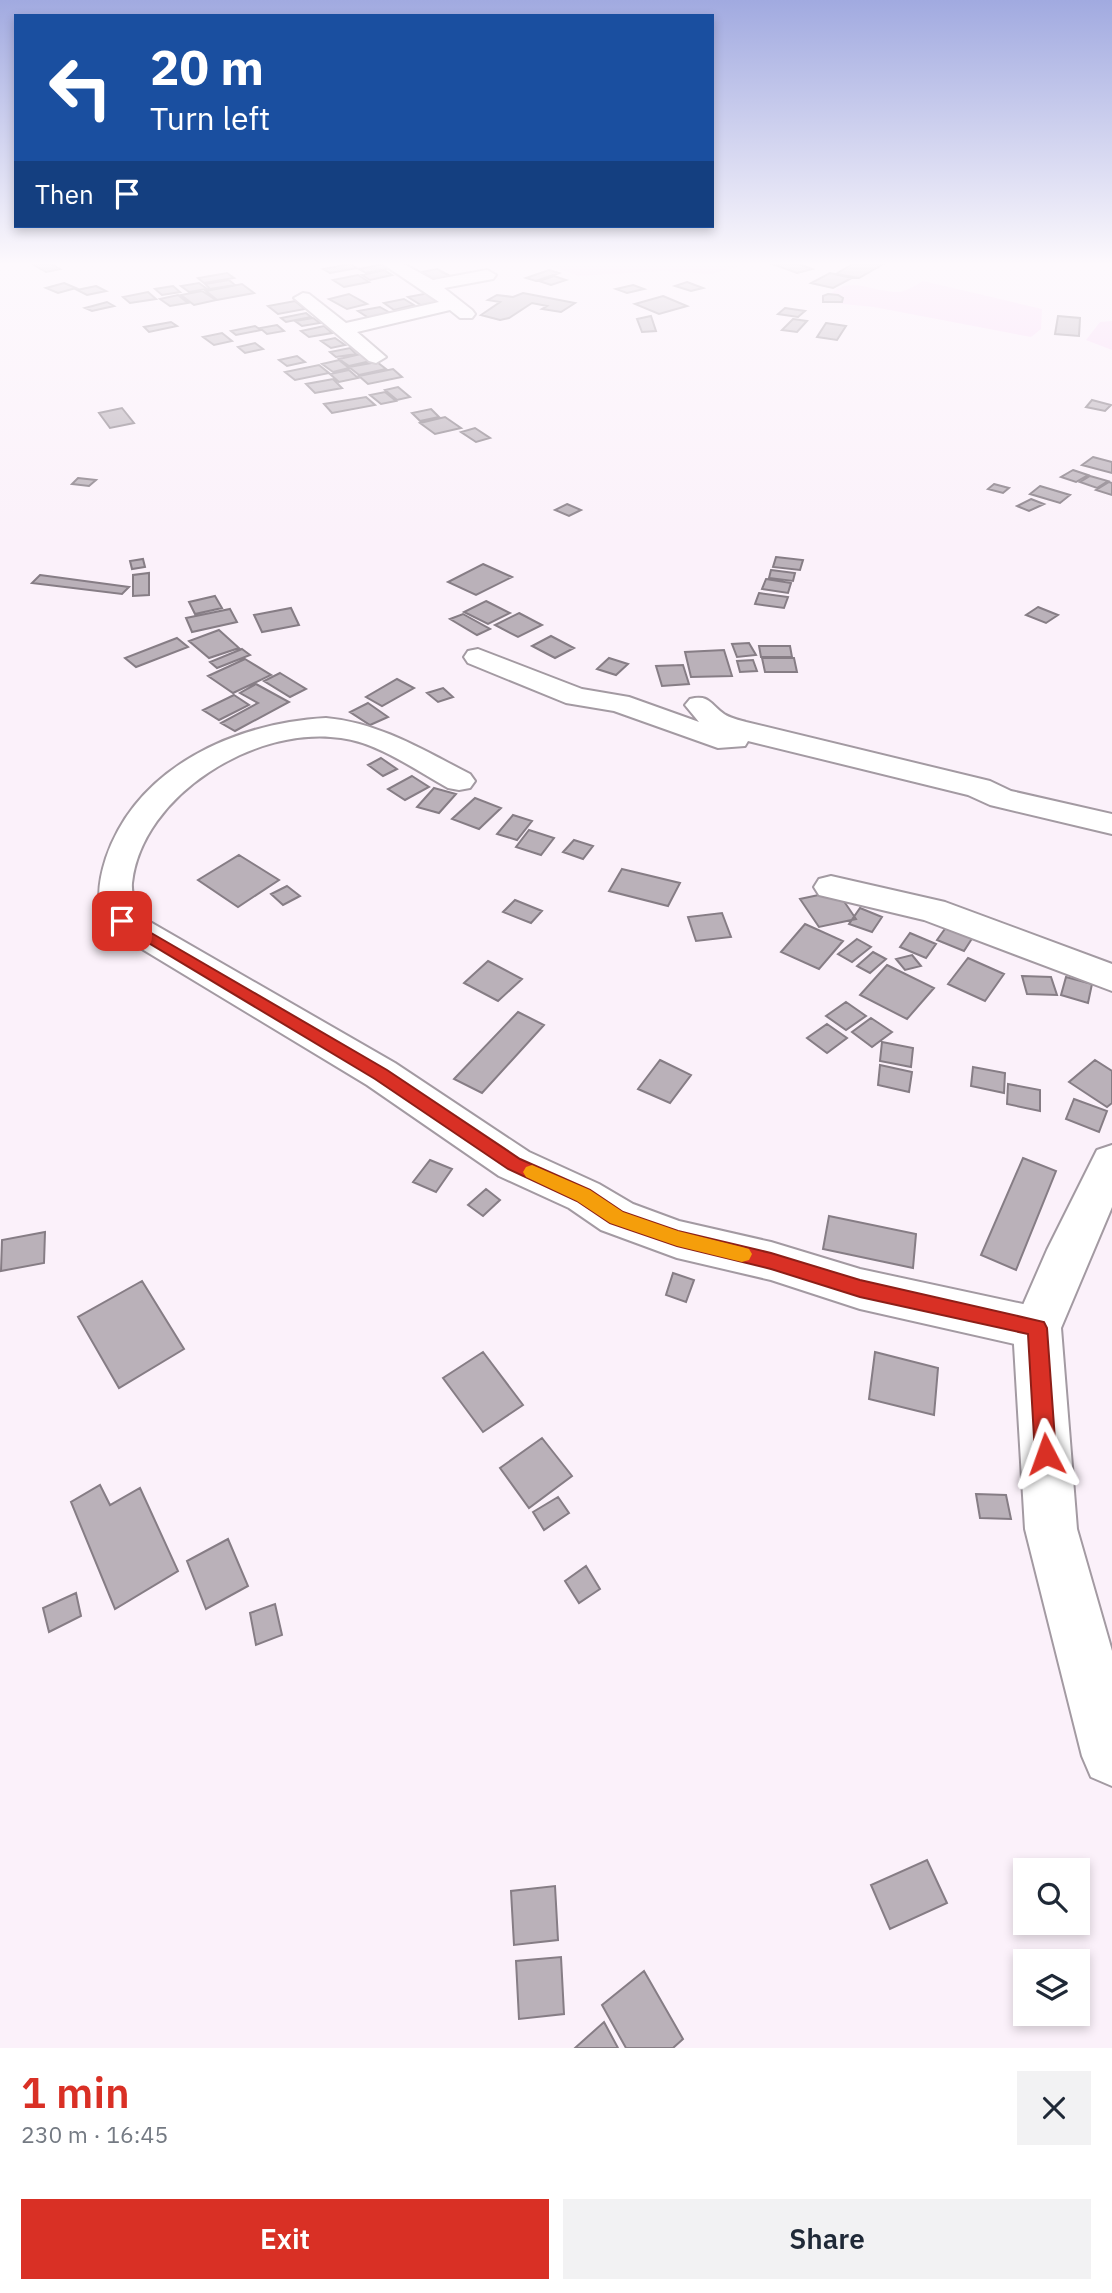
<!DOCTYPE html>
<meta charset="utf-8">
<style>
body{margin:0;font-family:"IBM Plex Sans",sans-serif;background:#f2f2f3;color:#1f2937;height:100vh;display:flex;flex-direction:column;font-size:26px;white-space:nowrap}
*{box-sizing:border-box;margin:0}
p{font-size:23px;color:#747a83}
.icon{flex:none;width:38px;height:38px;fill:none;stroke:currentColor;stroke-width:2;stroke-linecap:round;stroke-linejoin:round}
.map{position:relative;height:2048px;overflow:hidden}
.side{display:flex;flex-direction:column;background:#fff;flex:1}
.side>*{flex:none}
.hud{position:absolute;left:14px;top:14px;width:700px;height:214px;border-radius:0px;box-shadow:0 4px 10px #0003;background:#1a4fa0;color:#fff;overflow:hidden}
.fabs{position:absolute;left:1013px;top:1858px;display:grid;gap:14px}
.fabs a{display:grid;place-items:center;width:77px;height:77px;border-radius:0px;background:#fff;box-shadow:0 4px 10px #0003;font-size:35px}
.pin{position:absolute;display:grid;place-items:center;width:60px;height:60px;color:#fff;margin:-30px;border-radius:14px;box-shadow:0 4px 10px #0006}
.me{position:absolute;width:77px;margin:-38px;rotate:356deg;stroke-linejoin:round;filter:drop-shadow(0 0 5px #0008)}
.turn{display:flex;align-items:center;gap:24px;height:147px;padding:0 21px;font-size:32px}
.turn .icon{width:91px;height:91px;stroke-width:2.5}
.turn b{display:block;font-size:49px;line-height:60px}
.then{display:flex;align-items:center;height:66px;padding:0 21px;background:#0003;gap:14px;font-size:26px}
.round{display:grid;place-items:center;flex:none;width:74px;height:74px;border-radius:0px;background:#f2f2f3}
.head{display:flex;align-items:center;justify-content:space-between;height:119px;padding:0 21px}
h1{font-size:42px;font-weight:600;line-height:52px;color:#d93025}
.cta{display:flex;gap:14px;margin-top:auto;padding:14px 21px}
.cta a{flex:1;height:80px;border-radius:0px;background:#d93025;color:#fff;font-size:28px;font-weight:600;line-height:80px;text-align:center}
.cta a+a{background:#f2f2f3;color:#1f2937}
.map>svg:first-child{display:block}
</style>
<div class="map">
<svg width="1112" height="2048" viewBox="0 0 1112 2048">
<rect width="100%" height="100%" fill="#fbf1fa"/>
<!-- green -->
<path fill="#f9d9f6" d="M 541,262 L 741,262 L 747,264 L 711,274 L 662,271 L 578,276 Z
M 923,281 L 1042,309 L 1041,329 L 1031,337 L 874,307 L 823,302 C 848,271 866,292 898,292 C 906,292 916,285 923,281 Z
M 1112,321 L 1112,350 L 1086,340 L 1100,322 Z"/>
<!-- building -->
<path fill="#bab1b9" stroke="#867d85" stroke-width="2" d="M 48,262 L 60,269 L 46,272 L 34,265 Z
M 767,262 L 793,262 L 812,269 L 797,273 Z
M 856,262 L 887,262 L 859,278 L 836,274 Z
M 350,264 L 357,268 L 330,273 L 323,269 Z
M 383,264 L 390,268 L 366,273 L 359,269 Z
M 437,269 L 452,277 L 436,281 L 422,272 Z
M 384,270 L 392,275 L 370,280 L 362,275 Z
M 549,270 L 559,273 L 536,281 L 526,278 Z
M 227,273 L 234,278 L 204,283 L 198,278 Z
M 830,273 L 852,278 L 833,288 L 811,283 Z
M 358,275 L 369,282 L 344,287 L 333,280 Z
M 554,276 L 566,280 L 551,285 L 539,281 Z
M 229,280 L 235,285 L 210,289 L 205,284 Z
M 687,282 L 703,288 L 691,291 L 675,286 Z
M 64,283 L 76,288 L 58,293 L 46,288 Z
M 199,283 L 207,289 L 189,292 L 181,286 Z
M 242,284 L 254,293 L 217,300 L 206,291 Z
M 633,285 L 644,289 L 627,293 L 616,289 Z
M 96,286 L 106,291 L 87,295 L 77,290 Z
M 173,286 L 180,292 L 162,295 L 155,289 Z
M 202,291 L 216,300 L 194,305 L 181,295 Z
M 148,292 L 156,299 L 130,303 L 123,297 Z
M 429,293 L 446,303 L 424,307 L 408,297 Z
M 523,293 L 575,303 L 561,312 L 542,309 L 547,306 L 532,303 L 509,318 L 500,320 L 481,315 L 500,302 L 488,300 L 497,295 L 513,297 Z
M 349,294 L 367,304 L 347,309 L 329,299 Z
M 828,294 L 838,295 L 843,298 L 842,302 L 823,302 L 823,296 Z
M 178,295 L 188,303 L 170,306 L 160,299 Z
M 663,296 L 687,306 L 659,314 L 635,304 Z
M 404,299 L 414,305 L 394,310 L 384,303 Z
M 295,301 L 305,309 L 278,314 L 268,306 Z
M 107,302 L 114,306 L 92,311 L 85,308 Z
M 380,307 L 394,315 L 372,320 L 358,311 Z
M 785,308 L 805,311 L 798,317 L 778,314 Z
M 306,313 L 311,317 L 286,322 L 281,318 Z
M 651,316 L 656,331 L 642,332 L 637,319 Z
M 1058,316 L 1080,318 L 1079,336 L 1055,334 Z
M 313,318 L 320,323 L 302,326 L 295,321 Z
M 793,319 L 807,321 L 797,332 L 782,330 Z
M 171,322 L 177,326 L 149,332 L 144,327 Z
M 826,323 L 846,326 L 837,340 L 817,337 Z
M 277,325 L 284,331 L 267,334 L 260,328 Z
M 255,326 L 261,330 L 236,335 L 231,331 Z
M 324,326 L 332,333 L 309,337 L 301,331 Z
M 222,333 L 232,341 L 214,345 L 203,337 Z
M 335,338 L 345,345 L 331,348 L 321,341 Z
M 255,343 L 263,349 L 245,353 L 238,347 Z
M 350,348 L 356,354 L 336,357 L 330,352 Z
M 365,353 L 375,360 L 349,366 L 339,359 Z
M 297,356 L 305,362 L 287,366 L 279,360 Z
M 339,360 L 349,368 L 333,372 L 322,364 Z
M 377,362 L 386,369 L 359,375 L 349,367 Z
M 319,365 L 329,373 L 295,380 L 285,372 Z
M 393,369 L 402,377 L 368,384 L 359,376 Z
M 349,370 L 358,378 L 339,382 L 330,374 Z
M 333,379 L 342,388 L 315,393 L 306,384 Z
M 398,387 L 410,397 L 397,400 L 385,390 Z
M 385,392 L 396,401 L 381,404 L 370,395 Z
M 366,397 L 375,405 L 332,413 L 324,404 Z
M 1092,400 L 1111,405 L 1105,411 L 1086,407 Z
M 122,408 L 134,423 L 110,428 L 99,413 Z
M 431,409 L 439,417 L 420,421 L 412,413 Z
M 445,417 L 461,428 L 435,434 L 420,423 Z
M 475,428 L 490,438 L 476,442 L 461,432 Z
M 1093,457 L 1112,462 L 1112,473 L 1082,465 Z
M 1073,470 L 1088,475 L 1076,482 L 1061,477 Z
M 1090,476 L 1108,481 L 1097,488 L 1080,482 Z
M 78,478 L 96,480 L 89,486 L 72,484 Z
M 1109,482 L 1112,483 L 1112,495 L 1096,490 Z
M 994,484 L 1009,488 L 1003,493 L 988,489 Z
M 1040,486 L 1070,495 L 1060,503 L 1030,494 Z
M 1031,499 L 1044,504 L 1029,511 L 1017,506 Z
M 567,504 L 581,510 L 569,516 L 555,510 Z
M 776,557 L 803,560 L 800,570 L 773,567 Z
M 143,559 L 145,567 L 132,569 L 130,561 Z
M 483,564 L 512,577 L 476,595 L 448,582 Z
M 771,570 L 795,573 L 793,581 L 769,578 Z
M 149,573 L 149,595 L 133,596 L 133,575 Z
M 40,575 L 129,587 L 122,594 L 32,583 Z
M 766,579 L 791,583 L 788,593 L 762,589 Z
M 759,593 L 788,597 L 784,608 L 755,604 Z
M 215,596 L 222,608 L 195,614 L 189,602 Z
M 486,601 L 510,613 L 488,624 L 464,612 Z
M 1038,607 L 1058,615 L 1046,623 L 1026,615 Z
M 291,608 L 299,625 L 262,632 L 254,615 Z
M 230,609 L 237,622 L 192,632 L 186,618 Z
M 519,613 L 542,625 L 518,637 L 495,625 Z
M 463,614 L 490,629 L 477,635 L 450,619 Z
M 219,630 L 239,648 L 209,658 L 189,641 Z
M 551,636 L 574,648 L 555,658 L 532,646 Z
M 177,638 L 188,647 L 136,667 L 125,658 Z
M 749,643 L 756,655 L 737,657 L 732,644 Z
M 759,646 L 790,646 L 792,657 L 761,657 Z
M 242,649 L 250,655 L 217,668 L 210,662 Z
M 724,650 L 732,676 L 691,677 L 685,652 Z
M 609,658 L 628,664 L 616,675 L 597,669 Z
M 762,658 L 794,658 L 797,672 L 765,672 Z
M 245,659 L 271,675 L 233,693 L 208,676 Z
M 753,660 L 757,671 L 740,672 L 737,661 Z
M 683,665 L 689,684 L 662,686 L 656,666 Z
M 280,673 L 306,689 L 290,697 L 264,681 Z
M 397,679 L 414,688 L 382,706 L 366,697 Z
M 256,684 L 289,702 L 235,731 L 221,723 L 258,703 L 240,693 Z
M 443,688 L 453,697 L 438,702 L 427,693 Z
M 234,695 L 249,705 L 219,720 L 203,710 Z
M 368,703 L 388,717 L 370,725 L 350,712 Z
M 381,758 L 397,769 L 383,776 L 368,765 Z
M 412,776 L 429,787 L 405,800 L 388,789 Z
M 434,788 L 456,794 L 439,813 L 417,807 Z
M 475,798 L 501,808 L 479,829 L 452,819 Z
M 513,815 L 532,821 L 517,840 L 497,834 Z
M 529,830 L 554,838 L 541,855 L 516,847 Z
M 574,840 L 593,846 L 583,859 L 563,852 Z
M 239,855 L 279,880 L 238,907 L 198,880 Z
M 622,869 L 680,883 L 668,906 L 609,891 Z
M 287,886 L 300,896 L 283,905 L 271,894 Z
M 837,891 L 856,919 L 819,927 L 800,899 Z
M 515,900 L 542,911 L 531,923 L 503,912 Z
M 860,908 L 882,917 L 872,932 L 849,924 Z
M 722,913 L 731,937 L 696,941 L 688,917 Z
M 805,924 L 843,941 L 819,969 L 781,952 Z
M 947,926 L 973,937 L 964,951 L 937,940 Z
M 910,933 L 936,944 L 926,958 L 900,947 Z
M 857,939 L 871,947 L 852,962 L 838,954 Z
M 873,952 L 886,959 L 870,973 L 857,966 Z
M 912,955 L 921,966 L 905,970 L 896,959 Z
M 968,958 L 1004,974 L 985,1001 L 948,984 Z
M 488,961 L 522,979 L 498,1001 L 464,983 Z
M 887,965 L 934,988 L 907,1019 L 860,995 Z
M 1022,976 L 1051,977 L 1057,995 L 1027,994 Z
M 1066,977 L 1092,984 L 1088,1003 L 1061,995 Z
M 846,1002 L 866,1016 L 846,1030 L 826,1016 Z
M 518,1012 L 544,1025 L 482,1093 L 454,1079 Z
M 871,1018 L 892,1032 L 872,1047 L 852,1032 Z
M 827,1024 L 847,1038 L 827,1053 L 807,1038 Z
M 882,1042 L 913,1048 L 911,1067 L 880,1061 Z
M 660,1060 L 691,1075 L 670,1103 L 638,1089 Z
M 1095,1060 L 1112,1071 L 1112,1103 L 1107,1107 L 1069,1082 Z
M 880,1065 L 912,1072 L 909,1092 L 878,1085 Z
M 973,1067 L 1005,1073 L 1004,1093 L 971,1086 Z
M 1008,1084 L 1040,1090 L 1040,1111 L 1007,1104 Z
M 1074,1099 L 1107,1111 L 1099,1132 L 1066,1119 Z
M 1023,1158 L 1056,1171 L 1016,1270 L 981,1255 Z
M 430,1160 L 452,1169 L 436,1192 L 413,1182 Z
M 486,1189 L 500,1200 L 483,1216 L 468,1205 Z
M 829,1216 L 916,1234 L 913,1268 L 823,1249 Z
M 45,1232 L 44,1263 L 1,1271 L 2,1240 Z
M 673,1273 L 694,1280 L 686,1302 L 666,1295 Z
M 142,1281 L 184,1349 L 119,1388 L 78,1317 Z
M 483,1352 L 523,1405 L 483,1432 L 443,1378 Z
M 875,1352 L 938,1368 L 934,1415 L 869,1399 Z
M 542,1438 L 572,1476 L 529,1508 L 500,1468 Z
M 100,1485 L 110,1505 L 140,1488 L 178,1571 L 115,1609 L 71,1502 Z
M 976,1494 L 1006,1495 L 1011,1519 L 980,1518 Z
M 558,1497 L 569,1513 L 544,1530 L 533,1512 Z
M 228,1539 L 248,1586 L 206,1609 L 187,1561 Z
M 586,1566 L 600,1589 L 579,1603 L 565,1581 Z
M 76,1593 L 81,1616 L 49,1632 L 43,1608 Z
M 275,1604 L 282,1635 L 256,1645 L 250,1613 Z
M 927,1860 L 947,1903 L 890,1929 L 871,1885 Z
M 555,1886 L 558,1940 L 514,1945 L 511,1891 Z
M 561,1957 L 564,2014 L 519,2019 L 516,1961 Z
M 644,1971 L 683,2039 L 673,2048 L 626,2048 L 602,2005 Z
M 604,2022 L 618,2048 L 575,2048 Z"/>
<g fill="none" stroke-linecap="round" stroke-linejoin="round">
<!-- minor casing -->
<g stroke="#a39aa2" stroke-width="4">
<path id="minor" d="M 380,262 L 400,262 L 433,280 L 487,270 L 496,275 L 493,279 L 444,288 L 472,310 L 475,314 L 472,318 L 460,318 L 450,310 L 357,332 L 386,357 L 376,363 L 369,361 L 294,298 L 303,293 L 309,294 L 346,323 L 439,302 Z
M 478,649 L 582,689 L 629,697 L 699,722 L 685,705 L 690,699 C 709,694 710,704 724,714 C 730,718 739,720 746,722 L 990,781 L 1011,791 L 1112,814 L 1112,834 L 990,805 L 968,795 L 748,741 L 745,746 L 718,748 L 614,711 L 566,703 L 468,663 L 464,657 L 468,651 Z
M 326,718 C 380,723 423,750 470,774 L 475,781 L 470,788 L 459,790 L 448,788 C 415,770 379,743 341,738 C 257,725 142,794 132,883 C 131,894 136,905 138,915 L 395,1063 L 529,1152 L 599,1184 L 633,1204 L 679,1221 L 771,1242 L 860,1269 L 1037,1307 L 1054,1313 L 1061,1328 L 1054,1343 L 1037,1349 L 860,1309 L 771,1280 L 677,1258 L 601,1230 L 569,1208 L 499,1176 L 367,1085 L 109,929 C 95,906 98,883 106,858 C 137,767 235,723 326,718 Z
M 831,876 L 945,902 L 1112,964 L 1112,991 L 924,920 L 819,895 L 814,887 L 819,879 Z"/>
</g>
<!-- highway casing -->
<g stroke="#a39aa2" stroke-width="4">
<path id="highway" d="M 1112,1145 L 1112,1207 L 1061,1328 L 1077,1529 L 1112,1651 L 1112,1786 L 1091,1777 L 1082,1756 L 1025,1529 L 1013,1328 L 1047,1250 L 1097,1150 Z"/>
</g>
<!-- minor -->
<use href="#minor" fill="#fff" fill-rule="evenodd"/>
<!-- highway -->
<use href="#highway" fill="#fff" fill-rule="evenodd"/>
</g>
<!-- sky -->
<linearGradient id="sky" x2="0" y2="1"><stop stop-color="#a1aae0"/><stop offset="0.48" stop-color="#fdf9fd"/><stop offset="1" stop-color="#fdf9fd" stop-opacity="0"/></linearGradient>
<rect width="1112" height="549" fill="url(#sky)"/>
<!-- route -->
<path fill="#d93025" stroke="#8d1f18" stroke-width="2" d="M 122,916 L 387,1070 L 520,1159 L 590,1190 L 623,1212 L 678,1231 L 771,1253 L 860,1280 L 1044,1322 L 1047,1328 L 1056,1454 L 1053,1461 L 1046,1464 L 1038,1461 L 1035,1454 L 1028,1334 L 860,1297 L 771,1269 L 677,1246 L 610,1223 L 577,1201 L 508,1169 L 375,1079 L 117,924 L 115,921 L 117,917 Z"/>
<!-- slow -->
<path fill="#f59e0b" d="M 532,1165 L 590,1190 L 623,1212 L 678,1231 L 742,1247 L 749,1249 L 752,1254 L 749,1260 L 742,1262 L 677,1246 L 610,1223 L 577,1201 L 526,1177 L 523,1172 L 526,1167 Z"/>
</svg>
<div class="fabs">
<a><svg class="icon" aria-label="search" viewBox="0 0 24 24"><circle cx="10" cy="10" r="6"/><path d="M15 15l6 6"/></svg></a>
<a><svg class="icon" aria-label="layers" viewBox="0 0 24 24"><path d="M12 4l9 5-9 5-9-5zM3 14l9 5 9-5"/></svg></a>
</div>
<div class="pin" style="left:122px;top:921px;background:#d93025"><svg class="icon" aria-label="arrive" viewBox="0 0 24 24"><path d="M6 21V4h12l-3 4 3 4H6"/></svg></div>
<svg class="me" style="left:1046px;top:1454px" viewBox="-20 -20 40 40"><path d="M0-17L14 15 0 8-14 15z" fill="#d93025" stroke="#fff" stroke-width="4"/></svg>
<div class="hud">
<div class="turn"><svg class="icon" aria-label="left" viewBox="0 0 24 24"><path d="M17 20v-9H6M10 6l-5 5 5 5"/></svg><div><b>20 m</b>Turn left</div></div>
<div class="then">Then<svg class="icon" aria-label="arrive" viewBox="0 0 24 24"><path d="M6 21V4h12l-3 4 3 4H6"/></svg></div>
</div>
</div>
<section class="side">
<div class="head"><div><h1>1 min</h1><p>230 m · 16:45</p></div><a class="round"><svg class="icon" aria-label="close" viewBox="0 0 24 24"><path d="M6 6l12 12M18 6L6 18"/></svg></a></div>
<div class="cta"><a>Exit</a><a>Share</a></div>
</section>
